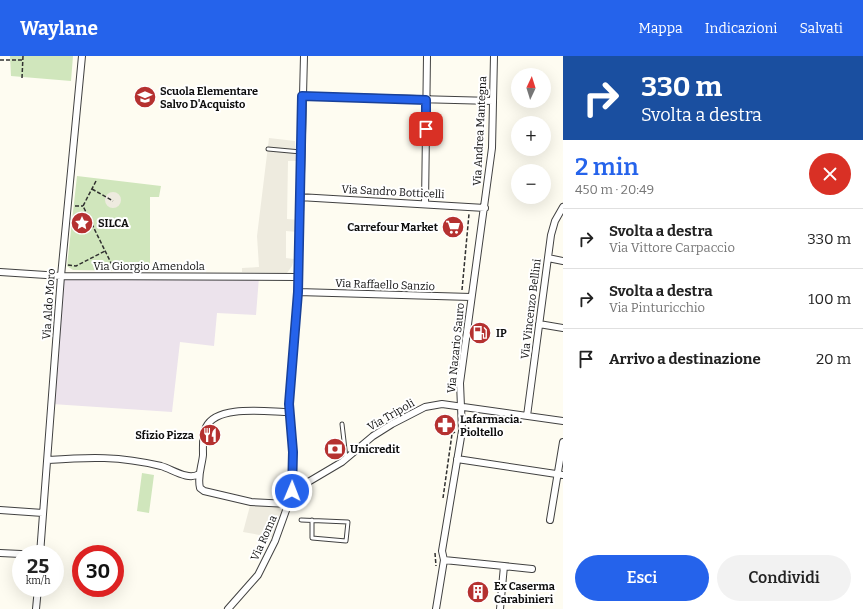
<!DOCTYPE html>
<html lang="it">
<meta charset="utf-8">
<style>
body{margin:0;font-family:Bitter,serif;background:#f2f2f2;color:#222;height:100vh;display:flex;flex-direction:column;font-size:15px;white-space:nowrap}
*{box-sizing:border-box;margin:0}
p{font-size:13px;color:#767676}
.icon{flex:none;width:22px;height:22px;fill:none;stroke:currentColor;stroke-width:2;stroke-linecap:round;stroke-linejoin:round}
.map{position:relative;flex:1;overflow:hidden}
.details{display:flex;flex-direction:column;background:#fff;width:300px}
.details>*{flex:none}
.guide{background:#1a4fa0;color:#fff;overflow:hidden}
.needle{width:26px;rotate:4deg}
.buttons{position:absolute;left:511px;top:12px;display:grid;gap:8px}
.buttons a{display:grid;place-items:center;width:40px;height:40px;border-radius:50%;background:#fff;box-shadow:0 4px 16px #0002;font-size:20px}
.speed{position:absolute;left:12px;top:489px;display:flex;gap:8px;font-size:20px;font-weight:700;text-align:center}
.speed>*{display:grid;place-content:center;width:52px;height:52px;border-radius:50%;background:#fff;box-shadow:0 4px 16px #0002;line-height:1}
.speed small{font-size:10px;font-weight:400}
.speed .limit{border:6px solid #d22;background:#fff;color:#111}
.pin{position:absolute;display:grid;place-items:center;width:34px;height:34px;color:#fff;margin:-17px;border-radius:8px;box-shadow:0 2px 6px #0006}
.me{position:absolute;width:44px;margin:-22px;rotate:1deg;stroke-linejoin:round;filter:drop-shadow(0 0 3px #0008)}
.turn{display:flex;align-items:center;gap:14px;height:84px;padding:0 12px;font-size:18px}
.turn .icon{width:52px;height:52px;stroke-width:2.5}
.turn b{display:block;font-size:28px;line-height:34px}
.round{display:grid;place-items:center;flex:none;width:42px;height:42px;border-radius:21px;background:#f2f2f2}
.overview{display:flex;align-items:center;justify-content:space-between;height:68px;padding:0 12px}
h1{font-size:24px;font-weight:600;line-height:30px;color:#2563eb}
.button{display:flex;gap:8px;margin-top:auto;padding:8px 12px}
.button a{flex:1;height:46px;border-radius:24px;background:#2563eb;color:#fff;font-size:16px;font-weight:600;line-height:46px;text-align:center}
.button a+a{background:#f2f2f2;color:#222}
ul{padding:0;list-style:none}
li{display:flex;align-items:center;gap:12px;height:60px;padding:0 12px;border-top:1px solid #e0e0e0}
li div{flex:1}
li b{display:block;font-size:15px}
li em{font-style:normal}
header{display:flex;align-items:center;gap:24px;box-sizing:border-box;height:56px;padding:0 20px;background:#2563eb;color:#fff}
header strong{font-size:19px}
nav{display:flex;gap:22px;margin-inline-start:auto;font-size:14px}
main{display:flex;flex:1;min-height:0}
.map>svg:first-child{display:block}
</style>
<header>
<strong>Waylane</strong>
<nav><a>Mappa</a><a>Indicazioni</a><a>Salvati</a></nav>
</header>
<main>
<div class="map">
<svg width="563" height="553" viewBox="0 0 563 553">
<rect width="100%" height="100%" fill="#fefcf1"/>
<!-- industrial -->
<path fill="#ece3ec" d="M 61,220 L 259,221 L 256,259 L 217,257 L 214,290 L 180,286 L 172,356 L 52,348 Z"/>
<!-- green -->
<path fill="#d0e6bc" d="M 10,0 L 73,0 L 71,25 L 11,20 Z
M 77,120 L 161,130 L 159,141 L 150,141 L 150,215 L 73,214 L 67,210 Z
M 142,417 L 154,419 L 149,457 L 137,455 Z"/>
<!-- plaza -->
<path fill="#eeebdf" d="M 269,82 L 295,85 L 296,105 L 288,105 L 287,163 L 299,164 L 298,176 L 286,175 L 286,202 L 294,203 L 292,210 L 287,217 L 242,216 L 242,212 L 259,211 L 257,180 Z
M105 144a8 8 0 1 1 16 0a8 8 0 1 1-16 0Z
M 251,446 L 289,448 L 276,482 L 243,476 Z"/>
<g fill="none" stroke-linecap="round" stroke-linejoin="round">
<!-- lane casing -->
<g stroke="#414141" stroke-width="5">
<path id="lane" d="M 268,93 L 301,96
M 342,368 L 346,402
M 301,464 L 348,466 L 346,485 L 312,482 L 312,464"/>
</g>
<!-- street casing -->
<g stroke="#414141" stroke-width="8">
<path id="street" d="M 302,40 L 493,45
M 299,141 L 485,152
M 425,148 L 427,0
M 548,202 L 563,205
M 0,216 L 61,220 L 297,221
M 298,236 L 471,241
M 539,268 L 563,272
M 527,360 L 551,179 L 555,165 L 563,151
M 457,403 L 563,419
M 48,404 C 90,401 119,400 161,410 C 172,413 188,425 199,418
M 293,435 L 342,406 L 373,380 L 392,368 L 425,351 L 442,348 L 563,365
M 289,448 L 251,446 L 204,435 L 200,432 C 197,420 202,410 203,399 C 203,390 202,379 206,371 C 217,348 268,356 290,356
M 0,454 L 43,457
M 550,464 L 563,386
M 0,497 L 21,498
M 40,498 L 61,220 L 82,0
M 444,504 L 504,510 L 500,553
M 504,510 L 532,513
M 36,553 L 38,532
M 228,553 L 258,519 L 275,485 L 293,435 L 293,396 L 289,348 L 298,236 L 304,0
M 436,553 L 444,504 L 442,495 L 462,375 L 460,327 L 492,92 L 494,0"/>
</g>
<!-- path -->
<path stroke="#303030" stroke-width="1.5" stroke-dasharray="4 2" stroke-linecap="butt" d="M 0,4 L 23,4
M 22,22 L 23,0
M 96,125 L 83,150 L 114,213
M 92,133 L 113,145
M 75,150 L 83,150
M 68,209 L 76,210 L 105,195
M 462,234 L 469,158
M 461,260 L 463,247
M 443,442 L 452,378 L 455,376
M 435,497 L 436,510"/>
<!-- lane -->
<use href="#lane" stroke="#fff" stroke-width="3"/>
<!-- street -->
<use href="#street" stroke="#fff" stroke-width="6"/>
</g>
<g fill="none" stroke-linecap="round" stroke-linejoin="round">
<!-- route casing -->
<g stroke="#184099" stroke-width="10">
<path id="route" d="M 292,435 L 293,396 L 289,348 L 298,236 L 302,40 L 426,44 L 426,73"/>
</g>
<!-- route -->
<use href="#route" stroke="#2563eb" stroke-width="7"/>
</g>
<!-- icons -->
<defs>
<g id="school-disc" transform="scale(1.15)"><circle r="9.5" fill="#b53130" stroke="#fff"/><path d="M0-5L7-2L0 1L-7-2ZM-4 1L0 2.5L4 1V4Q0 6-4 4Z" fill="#fff"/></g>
<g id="sight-disc" transform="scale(1.15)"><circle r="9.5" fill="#b53130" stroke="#fff"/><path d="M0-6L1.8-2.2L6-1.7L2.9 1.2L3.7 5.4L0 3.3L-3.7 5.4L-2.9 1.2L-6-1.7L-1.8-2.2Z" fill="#fff"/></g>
<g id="supermarket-disc" transform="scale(1.15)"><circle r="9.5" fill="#b53130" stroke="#fff"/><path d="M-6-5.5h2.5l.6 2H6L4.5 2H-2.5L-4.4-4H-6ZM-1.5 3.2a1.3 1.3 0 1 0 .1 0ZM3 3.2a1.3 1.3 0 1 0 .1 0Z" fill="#fff"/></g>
<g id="fuel-disc" transform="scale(1.15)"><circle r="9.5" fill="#b53130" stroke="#fff"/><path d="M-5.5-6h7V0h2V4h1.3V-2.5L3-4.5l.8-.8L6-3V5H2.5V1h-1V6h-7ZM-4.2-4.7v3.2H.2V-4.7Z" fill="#fff"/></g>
<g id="pharmacy-disc" transform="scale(1.15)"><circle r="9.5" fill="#b53130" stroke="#fff"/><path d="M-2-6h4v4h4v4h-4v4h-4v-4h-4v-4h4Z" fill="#fff"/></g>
<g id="restaurant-disc" transform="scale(1.15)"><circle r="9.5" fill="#b53130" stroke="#fff"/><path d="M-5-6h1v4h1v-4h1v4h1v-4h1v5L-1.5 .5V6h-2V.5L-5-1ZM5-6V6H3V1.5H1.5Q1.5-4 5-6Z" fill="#fff"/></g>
<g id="bank-disc" transform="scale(1.15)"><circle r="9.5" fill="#b53130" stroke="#fff"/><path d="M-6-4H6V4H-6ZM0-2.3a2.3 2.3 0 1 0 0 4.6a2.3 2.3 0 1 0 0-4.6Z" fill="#fff"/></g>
<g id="building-disc" transform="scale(1.15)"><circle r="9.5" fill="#b53130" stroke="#fff"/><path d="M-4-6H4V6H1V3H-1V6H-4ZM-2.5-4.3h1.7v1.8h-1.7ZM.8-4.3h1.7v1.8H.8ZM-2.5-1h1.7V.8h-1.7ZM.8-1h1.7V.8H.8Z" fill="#fff"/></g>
</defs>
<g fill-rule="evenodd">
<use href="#school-disc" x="145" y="41"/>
<use href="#sight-disc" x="82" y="167"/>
<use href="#supermarket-disc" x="453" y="171"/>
<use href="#fuel-disc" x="480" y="277"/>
<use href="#pharmacy-disc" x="445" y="369"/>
<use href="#restaurant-disc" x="210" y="379"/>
<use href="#bank-disc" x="335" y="393"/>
<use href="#building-disc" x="478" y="536"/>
</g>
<g text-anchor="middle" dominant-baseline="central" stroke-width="4" stroke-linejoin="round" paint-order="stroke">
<!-- poi labels -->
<g font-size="11" font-weight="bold" fill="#0e0e0e" stroke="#fff" text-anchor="start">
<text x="160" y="35">Scuola Elementare<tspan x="160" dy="13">Salvo D'Acquisto</tspan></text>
<text x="98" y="167">SILCA</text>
<text x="438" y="171" text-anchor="end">Carrefour Market</text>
<text x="496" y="277">IP</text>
<text x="460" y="363">Lafarmacia.<tspan x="460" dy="13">Pioltello</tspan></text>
<text x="194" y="379" text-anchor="end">Sfizio Pizza</text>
<text x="350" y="393">Unicredit</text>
<text x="494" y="530">Ex Caserma<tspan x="494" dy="13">Carabinieri</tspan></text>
</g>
<!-- street labels -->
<g font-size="11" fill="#0e0e0e" stroke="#fff">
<text transform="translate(480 75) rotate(-87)">Via Andrea Mantegna</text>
<text transform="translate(393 136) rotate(3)">Via Sandro Botticelli</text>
<text x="149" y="210">Via Giorgio Amendola</text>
<text transform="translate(385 229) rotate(2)">Via Raffaello Sanzio</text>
<text transform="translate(49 248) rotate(-86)">Via Aldo Moro</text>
<text transform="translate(531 253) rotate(-83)">Via Vincenzo Bellini</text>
<text transform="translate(456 292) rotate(-84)">Via Nazario Sauro</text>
<text transform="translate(391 359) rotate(-30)">Via Tripoli</text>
<text transform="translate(264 482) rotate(-66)">Via Roma</text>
</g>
</g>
</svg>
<div class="buttons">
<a><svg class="needle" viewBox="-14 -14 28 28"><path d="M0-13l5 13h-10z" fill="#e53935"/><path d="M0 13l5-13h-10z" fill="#767676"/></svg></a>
<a>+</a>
<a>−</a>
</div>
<div class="speed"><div>25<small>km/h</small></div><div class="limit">30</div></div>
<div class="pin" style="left:426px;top:73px;background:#d93025"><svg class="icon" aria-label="arrive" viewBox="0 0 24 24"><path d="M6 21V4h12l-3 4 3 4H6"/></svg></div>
<svg class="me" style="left:292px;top:435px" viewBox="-20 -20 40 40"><circle r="17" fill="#2563eb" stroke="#fff" stroke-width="3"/><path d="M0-11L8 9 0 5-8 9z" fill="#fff"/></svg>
</div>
<section class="details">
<div class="guide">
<div class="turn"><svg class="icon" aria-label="right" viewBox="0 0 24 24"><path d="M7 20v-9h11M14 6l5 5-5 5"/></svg><div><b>330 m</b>Svolta a destra</div></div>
</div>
<div class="overview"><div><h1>2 min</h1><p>450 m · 20:49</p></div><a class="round" style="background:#d93025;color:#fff"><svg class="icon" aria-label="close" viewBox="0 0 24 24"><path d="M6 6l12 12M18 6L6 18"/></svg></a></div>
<ul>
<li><svg class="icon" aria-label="right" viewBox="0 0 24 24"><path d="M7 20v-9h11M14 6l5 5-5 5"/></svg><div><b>Svolta a destra</b><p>Via Vittore Carpaccio</p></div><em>330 m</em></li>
<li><svg class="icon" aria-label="right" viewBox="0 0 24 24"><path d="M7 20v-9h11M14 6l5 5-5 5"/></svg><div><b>Svolta a destra</b><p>Via Pinturicchio</p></div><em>100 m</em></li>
<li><svg class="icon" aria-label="arrive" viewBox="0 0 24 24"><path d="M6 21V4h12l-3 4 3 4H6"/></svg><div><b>Arrivo a destinazione</b></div><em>20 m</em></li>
</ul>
<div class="button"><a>Esci</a><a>Condividi</a></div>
</section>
</main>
